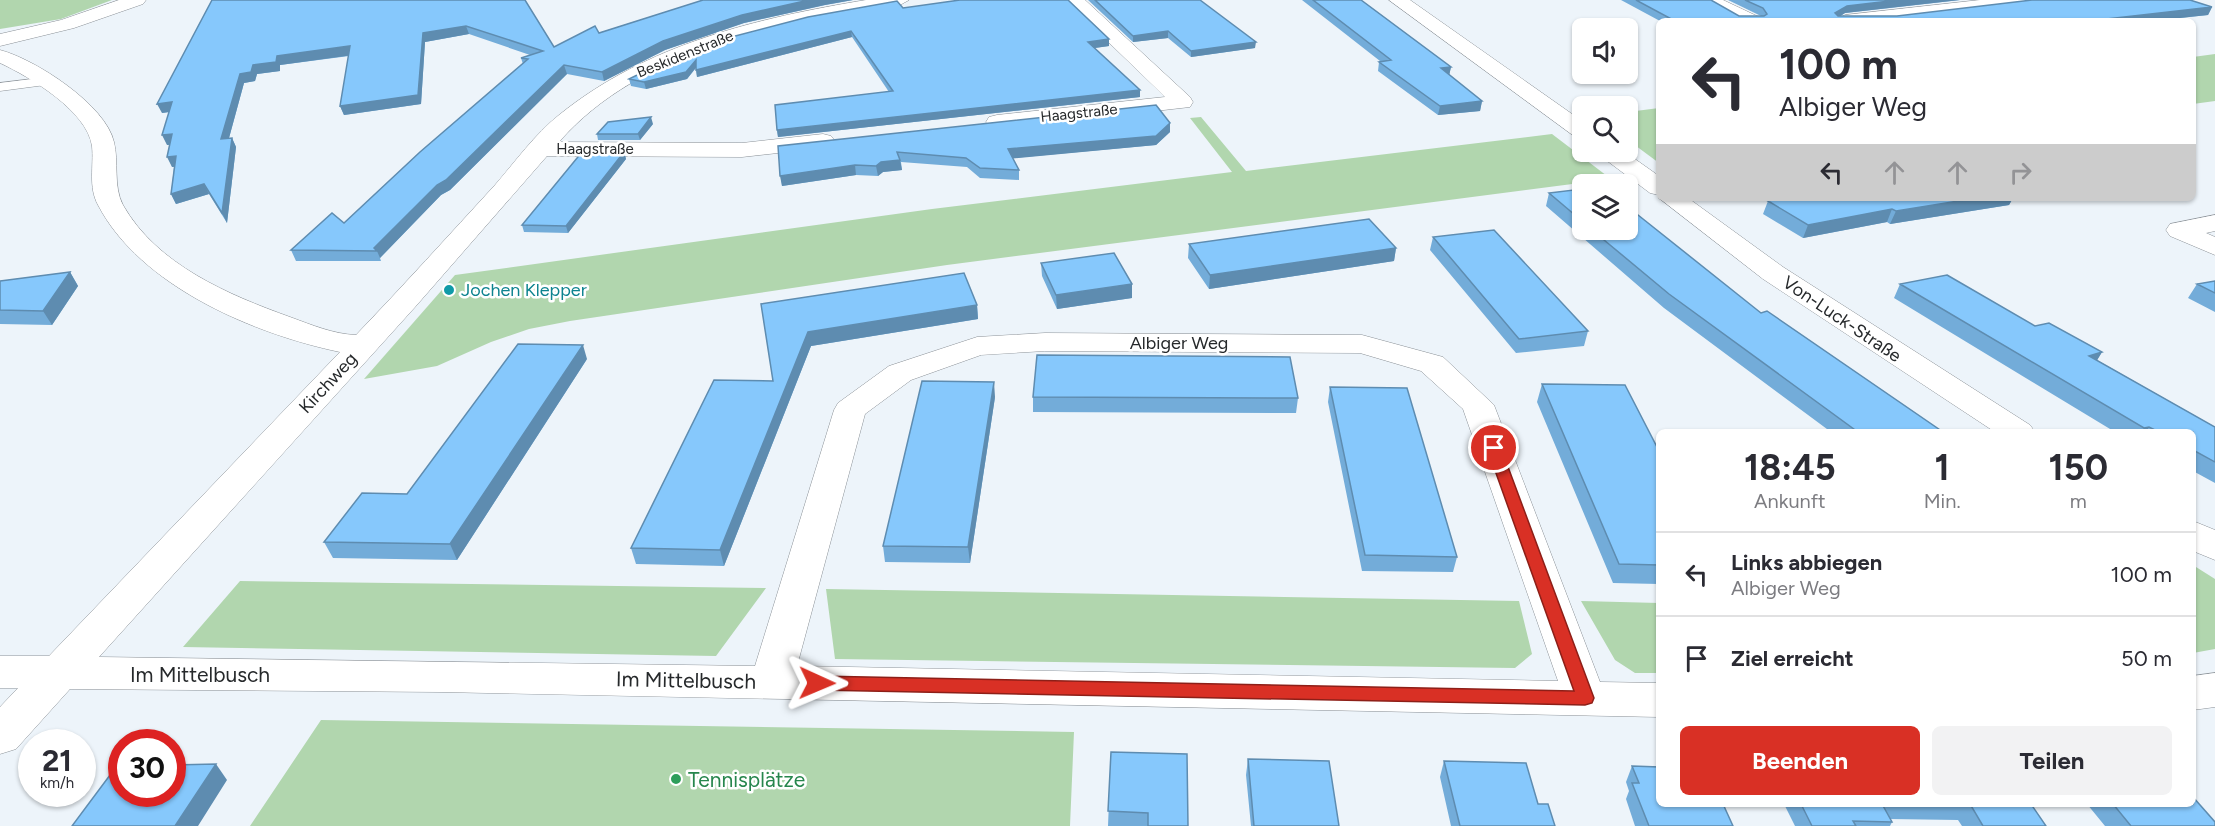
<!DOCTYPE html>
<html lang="de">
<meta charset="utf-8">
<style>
body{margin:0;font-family:Figtree,sans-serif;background:#f2f2f3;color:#2b2b33;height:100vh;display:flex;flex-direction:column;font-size:22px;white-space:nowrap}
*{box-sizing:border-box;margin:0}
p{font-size:20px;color:#7c7c81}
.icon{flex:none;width:33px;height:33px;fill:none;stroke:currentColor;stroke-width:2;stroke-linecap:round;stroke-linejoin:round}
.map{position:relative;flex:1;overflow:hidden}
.panel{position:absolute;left:1656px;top:429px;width:540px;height:378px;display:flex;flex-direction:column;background:#fff;border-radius:9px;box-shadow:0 2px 4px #0004}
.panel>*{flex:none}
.hud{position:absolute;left:1656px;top:18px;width:540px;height:183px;border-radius:9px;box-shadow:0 2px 4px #0004;background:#fff;color:#2b2b33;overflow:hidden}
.fabs{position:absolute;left:1572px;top:18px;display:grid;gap:12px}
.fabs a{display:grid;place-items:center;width:66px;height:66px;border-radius:9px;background:#fff;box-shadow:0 2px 4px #0004;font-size:30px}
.speed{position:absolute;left:18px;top:729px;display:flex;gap:12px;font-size:30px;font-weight:700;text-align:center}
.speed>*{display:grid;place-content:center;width:78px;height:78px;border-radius:50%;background:#fff;box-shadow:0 2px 4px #0004;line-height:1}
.speed small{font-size:15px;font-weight:400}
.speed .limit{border:9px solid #d22;background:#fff;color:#111}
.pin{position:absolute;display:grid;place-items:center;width:51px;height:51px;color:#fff;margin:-26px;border:3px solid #fff;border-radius:50%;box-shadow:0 2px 6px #0007}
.me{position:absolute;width:66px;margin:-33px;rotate:91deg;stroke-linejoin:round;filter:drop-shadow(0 0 4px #0008)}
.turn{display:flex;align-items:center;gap:21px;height:126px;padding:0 24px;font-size:27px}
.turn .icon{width:78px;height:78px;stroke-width:2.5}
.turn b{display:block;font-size:42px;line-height:51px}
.lanes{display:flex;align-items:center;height:57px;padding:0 24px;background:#0003;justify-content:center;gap:30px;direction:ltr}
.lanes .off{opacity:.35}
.eta{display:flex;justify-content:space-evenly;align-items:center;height:102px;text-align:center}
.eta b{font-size:36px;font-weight:700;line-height:42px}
.cta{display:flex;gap:12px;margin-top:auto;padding:12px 24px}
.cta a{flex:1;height:69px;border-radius:9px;background:#d93025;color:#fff;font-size:24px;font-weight:700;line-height:69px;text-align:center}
.cta a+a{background:#f2f2f3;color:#2b2b33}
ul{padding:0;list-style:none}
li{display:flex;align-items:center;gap:18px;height:84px;padding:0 24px;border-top:2px solid #e1e1e2}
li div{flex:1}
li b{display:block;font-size:22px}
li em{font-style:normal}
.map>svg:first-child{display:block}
</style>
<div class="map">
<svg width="2215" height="826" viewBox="0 0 2215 826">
<rect width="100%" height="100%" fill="#edf4fa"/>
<!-- green -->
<path fill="#b1d6ae" d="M 0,0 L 112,0 L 61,19 L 0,29 Z
M 2215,54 L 2215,101 L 2193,104 L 2193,57 Z
M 1659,108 L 1659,163 L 1628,140 L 1628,112 Z
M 1201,117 L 1246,171 L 1552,134 L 1611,179 L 947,265 L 570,321 L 529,329 L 491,342 L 437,366 L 364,379 L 455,275 L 932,209 L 1232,172 L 1190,118 Z
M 2196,567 L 2215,579 L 2215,649 L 2193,653 L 2193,568 Z
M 240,581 L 766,588 L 716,656 L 183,647 Z
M 826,589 L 1519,601 L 1532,654 L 1515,668 L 835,659 Z
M 1581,601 L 1659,603 L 1659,673 L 1635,673 L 1615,660 Z
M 321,720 L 1074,732 L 1070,826 L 250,826 Z"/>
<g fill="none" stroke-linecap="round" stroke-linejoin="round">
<!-- service casing -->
<g stroke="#8a9096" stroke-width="1">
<path id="service" d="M 48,77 L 53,78 L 53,84 L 0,91 L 0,83 Z"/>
</g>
<!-- minor casing -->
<g stroke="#8a9096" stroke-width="1">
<path id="minor" d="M 119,0 L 146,0 L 143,4 L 74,28 L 0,46 L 0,34 L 61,20 Z
M 866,0 L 909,0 L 900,5 C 782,25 642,47 559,142 L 742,143 L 823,134 L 831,136 L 835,141 L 831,146 L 823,148 L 742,157 L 547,156 L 416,306 L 99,657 L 755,666 L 834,410 L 838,403 L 889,366 L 977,337 L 1045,333 L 1362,335 L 1443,357 L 1494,405 L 1600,682 L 1659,683 L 1659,717 L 440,692 L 70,689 L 16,749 L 0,754 L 0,707 L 18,688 L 0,688 L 0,656 L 49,656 L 340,352 C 254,334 140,286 98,205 C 88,187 94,166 92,146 C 87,111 30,77 0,63 L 0,50 C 35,59 106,105 114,142 C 119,162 113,186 123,205 C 157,265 229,295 290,317 C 312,325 333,334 356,335 C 403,286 449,235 495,185 C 515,162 535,134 559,115 C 647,44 757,18 866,0 ZM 1045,351 L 1360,353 L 1421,371 L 1463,409 L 1558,681 L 797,666 L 865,414 L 911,380 L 981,355 Z
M 1065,0 L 1085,0 L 1190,97 L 1193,102 L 1190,107 L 997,129 L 989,127 L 986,122 L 989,117 L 997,115 L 1165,97 Z
M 1389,0 L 1410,0 L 1582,121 L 1582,138 L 1574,136 Z
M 1699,0 L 1723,0 L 1759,17 L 1762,21 L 1737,21 Z
M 1980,0 L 2037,0 L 2028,5 L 1894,21 L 1835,21 L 1845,15 Z
M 1599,152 L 1625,152 L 1659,176 L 1659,195 L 1650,193 L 1602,157 Z
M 1659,198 L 1688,198 L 1783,267 L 2030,425 L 2035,432 L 1995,432 L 1763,279 Z
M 2215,215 L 2215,231 L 2206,233 L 2215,237 L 2215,255 L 2170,236 L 2166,230 L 2170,224 Z
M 2193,521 L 2215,530 L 2215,560 L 2193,551 Z
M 2215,673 L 2215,707 L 2193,710 L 2193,676 Z"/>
</g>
<!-- service -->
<use href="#service" fill="#fff" fill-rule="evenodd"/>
<!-- minor -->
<use href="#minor" fill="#fff" fill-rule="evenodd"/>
</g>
<!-- wall -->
<path fill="#73acd9" d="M 212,0 L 525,0 L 554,47 L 703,0 L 853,0 L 825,5 L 744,23 L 665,50 L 604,81 L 567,74 L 450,190 L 441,195 L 380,258 L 381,261 L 296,261 L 291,250 L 344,223 L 523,64 L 521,58 L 530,55 L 469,34 L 425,42 L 421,104 L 344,115 L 340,106 L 349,56 L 280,65 L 280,71 L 257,74 L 255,81 L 244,83 L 229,138 L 232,138 L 236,147 L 227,223 L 209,194 L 176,204 L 171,194 L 174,167 L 172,167 L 170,145 L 167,145 L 169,112 L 162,113 Z
M 1088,0 L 1200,0 L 1255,48 L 1191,57 L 1168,38 L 1133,42 Z
M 1302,0 L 1361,0 L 1451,67 L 1449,75 L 1482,101 L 1480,111 L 1438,115 L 1378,71 L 1379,62 L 1380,61 Z
M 1621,0 L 1711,0 L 1739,16 L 1761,16 L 1728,0 L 1960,0 L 1845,13 L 1840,16 L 1897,16 L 2212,7 L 2208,15 L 2151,21 L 1660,21 Z
M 903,8 L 1109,46 L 1094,48 L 1140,97 L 778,137 L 777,130 L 889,92 L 852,37 L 697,77 L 696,68 L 687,79 L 646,89 L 631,86 L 629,79 Z
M 653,124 L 640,140 L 598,140 L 597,134 Z
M 1170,132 L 1156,145 L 1012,158 L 1019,170 L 1019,180 L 980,178 L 967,167 L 901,162 L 902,170 L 883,172 L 878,176 L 856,175 L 782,186 L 778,146 Z
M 624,152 L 626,159 L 568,233 L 524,232 L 522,225 Z
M 1582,189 L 1582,230 L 1628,230 L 1761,313 L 1943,432 L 1831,432 L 1664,308 L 1546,206 L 1549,193 Z
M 1782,198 L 2013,198 L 2009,205 L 1890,224 L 1887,222 L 1803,238 L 1763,214 L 1768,201 Z
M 1433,237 L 1588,331 L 1584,346 L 1516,353 L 1430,250 Z
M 1189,244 L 1396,248 L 1394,261 L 1209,289 L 1188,258 Z
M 1041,263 L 1132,284 L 1132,298 L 1057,309 L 1042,276 Z
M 70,272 L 78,286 L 52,325 L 0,324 L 0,281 Z
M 2215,281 L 2215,312 L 2188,298 L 2197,284 Z
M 1900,284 L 2035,326 L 2102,352 L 2097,360 L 2215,427 L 2215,483 L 2193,471 L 2193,432 L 2115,432 L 1894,298 Z
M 761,304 L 977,305 L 978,319 L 811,346 L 724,566 L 636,564 L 631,548 L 773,381 Z
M 587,359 L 457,560 L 333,558 L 324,542 L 407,494 Z
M 1542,384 L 1659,451 L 1659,584 L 1613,583 L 1537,402 Z
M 1330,387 L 1457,557 L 1453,572 L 1362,571 L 1328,402 Z
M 995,397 L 970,563 L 885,562 L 883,546 Z
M 1033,397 L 1298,398 L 1296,413 L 1033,412 Z
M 1111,752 L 1188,826 L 1108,826 Z
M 1248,759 L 1339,826 L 1251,826 L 1246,775 Z
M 1444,761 L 1555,826 L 1451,826 L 1440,777 Z
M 1632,766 L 1733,826 L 1635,826 L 1626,799 L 1629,791 L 1626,782 Z
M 1784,804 L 2031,804 L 2046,826 L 1962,826 L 1958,820 L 1890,819 L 1892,822 L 1890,826 L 1795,826 Z
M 2087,804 L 2193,804 L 2215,826 L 2105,826 Z"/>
<!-- shaded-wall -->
<path fill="#5e8cb0" d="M 809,0 L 853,0 L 825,5 L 744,23 L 665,50 L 604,81 L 602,72 L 663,41 L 742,15 Z
M 1898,0 L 1960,0 L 1845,13 L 1833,21 L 1835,13 L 1847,6 Z
M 2212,7 L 2208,15 L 2151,21 L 2089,21 Z
M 466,26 L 469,34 L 425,42 L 421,104 L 344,115 L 340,106 L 423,33 Z
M 851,31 L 852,37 L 697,77 L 696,70 Z
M 1168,31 L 1168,38 L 1133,42 L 1133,36 Z
M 1109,39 L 1109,46 L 1088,49 L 1088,42 Z
M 1256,42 L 1255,48 L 1191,57 L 1191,51 Z
M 350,46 L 353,55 L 280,65 L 280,71 L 257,74 L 255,81 L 244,83 L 226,149 L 221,139 L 240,74 L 253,65 L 277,56 Z
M 696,60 L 697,66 L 687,79 L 646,89 L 644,82 Z
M 564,65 L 567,74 L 450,190 L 441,195 L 380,258 L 377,251 L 374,248 L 437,185 Z
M 1451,67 L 1449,76 L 1441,68 Z
M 1140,90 L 1140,97 L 778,137 L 777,130 Z
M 1482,101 L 1480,111 L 1438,115 L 1440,106 Z
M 172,102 L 176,111 L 162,113 L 157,104 Z
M 651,117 L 653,124 L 640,140 L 638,134 Z
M 1170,123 L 1170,132 L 1156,145 L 1008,159 L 1008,149 Z
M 172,134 L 176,144 L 167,145 L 162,135 Z
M 232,138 L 236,147 L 227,223 L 222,213 Z
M 624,152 L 626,159 L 568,233 L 566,226 Z
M 176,156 L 181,166 L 172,167 L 167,157 Z
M 900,160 L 902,170 L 883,172 L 878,176 L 876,166 L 881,162 Z
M 855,165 L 856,175 L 782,186 L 780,176 Z
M 204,184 L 209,194 L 176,204 L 171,194 Z
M 1977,198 L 2013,198 L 2009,205 L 1890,224 L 1896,211 Z
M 1892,209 L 1887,222 L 1803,238 L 1808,225 Z
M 1396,248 L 1394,261 L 1209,289 L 1210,275 Z
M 70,272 L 78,286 L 52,325 L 43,311 Z
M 1132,284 L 1132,298 L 1057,309 L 1056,295 Z
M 977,305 L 978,319 L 811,346 L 724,566 L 720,550 L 808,332 Z
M 583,345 L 587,359 L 457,560 L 450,544 Z
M 2102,352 L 2093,367 L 2089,356 Z
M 994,382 L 995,397 L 970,563 L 968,547 Z
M 2149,427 L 2146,432 L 2141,432 L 2144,428 Z
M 216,764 L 227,780 L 198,826 L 175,826 Z"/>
<!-- building -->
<path fill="#86c8fc" stroke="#5e8cb0" stroke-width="1.5" d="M 212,0 L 525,0 L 554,47 L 595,26 L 599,33 L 703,0 L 809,0 L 742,15 L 663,41 L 602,72 L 564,65 L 446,180 L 437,185 L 374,248 L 377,251 L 291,250 L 332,213 L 344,223 L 420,152 L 528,59 L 521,58 L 543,51 L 466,26 L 423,33 L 418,95 L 340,106 L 350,46 L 277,56 L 276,62 L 253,65 L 251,72 L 240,74 L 221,139 L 232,138 L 222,213 L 204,184 L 171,194 L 176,156 L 167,157 L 172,134 L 162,135 L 172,102 L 157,104 Z
M 960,0 L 1068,0 L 1109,39 L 1088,42 L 1140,90 L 777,130 L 775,105 L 893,91 L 851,31 L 696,70 L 696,60 L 686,72 L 644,82 L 629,79 L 672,58 L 716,41 L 808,17 L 897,1 L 903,8 Z
M 1095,0 L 1200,0 L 1256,42 L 1191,51 L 1168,31 L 1133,36 Z
M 1313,0 L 1361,0 L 1451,67 L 1441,68 L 1482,101 L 1440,106 L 1379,62 L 1391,60 Z
M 1636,0 L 1711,0 L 1739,16 L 1764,16 L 1767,14 L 1763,8 L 1745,0 L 1898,0 L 1847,6 L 1835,13 L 1838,16 L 1897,16 L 2032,0 L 2190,0 L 2212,7 L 2089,21 L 1675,21 Z
M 1156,105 L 1170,123 L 1156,136 L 1008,149 L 1019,170 L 980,168 L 966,158 L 897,152 L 900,160 L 881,162 L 876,166 L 855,165 L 780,176 L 778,146 Z
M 651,117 L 638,134 L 597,134 L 608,122 Z
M 582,152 L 624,152 L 566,226 L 522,225 Z
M 1582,189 L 1582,221 L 1549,193 Z
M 1782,198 L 1977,198 L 1896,211 L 1892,209 L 1808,225 L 1768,201 Z
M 1628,207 L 1761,313 L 1767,311 L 1943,432 L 1858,432 L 1669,294 L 1592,230 L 1628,230 Z
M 1369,219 L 1396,248 L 1210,275 L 1189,244 Z
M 1494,230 L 1588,331 L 1519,339 L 1433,237 Z
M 1114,253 L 1132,284 L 1056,295 L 1041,263 Z
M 70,272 L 43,311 L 0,310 L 0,281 Z
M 964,273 L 977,305 L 808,332 L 720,550 L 631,548 L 714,380 L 773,381 L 761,304 Z
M 1947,275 L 2035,326 L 2049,323 L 2102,352 L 2089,356 L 2215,427 L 2215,462 L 2193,450 L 2193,432 L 2159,432 L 2149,427 L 2144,428 L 1900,284 Z
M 2215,281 L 2215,293 L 2197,284 Z
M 518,344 L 583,345 L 450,544 L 324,542 L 362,493 L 407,494 Z
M 1037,355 L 1290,357 L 1298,398 L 1033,397 Z
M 922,381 L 994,382 L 968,547 L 883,546 Z
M 1542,384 L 1625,385 L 1659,451 L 1659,565 L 1619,564 Z
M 1330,387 L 1407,388 L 1457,557 L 1365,555 Z
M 1111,752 L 1187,754 L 1188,826 L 1148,826 L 1148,813 L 1108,811 Z
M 1248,759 L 1329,761 L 1339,826 L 1254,826 Z
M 1444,761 L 1526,763 L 1538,804 L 1548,804 L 1555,826 L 1460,826 Z
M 216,764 L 175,826 L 72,826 L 116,767 L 122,766 L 122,794 L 172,794 L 172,765 Z
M 1632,766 L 1659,767 L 1659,804 L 1723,804 L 1733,826 L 1649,826 L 1632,783 L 1639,783 Z
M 2193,797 L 2215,822 L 2215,826 L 2131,826 L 2113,804 L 2193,804 Z
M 1801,804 L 1882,804 L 1892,822 L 1853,821 L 1856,826 L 1812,826 Z
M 1970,804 L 2031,804 L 2046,826 L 1983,826 Z"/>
<!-- route -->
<path fill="#d93025" stroke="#8d1f18" stroke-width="1.5" d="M 1494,444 L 1501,448 L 1594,698 L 1592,703 L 1585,705 L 817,690 L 811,687 L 808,683 L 811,678 L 817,676 L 1574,691 L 1487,448 Z"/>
<!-- markers -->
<circle fill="#0f9aa8" stroke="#fff" stroke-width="2" cx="449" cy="290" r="6"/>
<circle fill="#2e9e5b" stroke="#fff" stroke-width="2" cx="676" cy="779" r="6"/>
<g text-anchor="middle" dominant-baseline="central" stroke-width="5" stroke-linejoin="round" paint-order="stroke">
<!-- far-street labels -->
<g font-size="15" fill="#26292b" stroke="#fff">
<text transform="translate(685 54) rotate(-22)">Beskidenstraße</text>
<text transform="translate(1079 113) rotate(-6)">Haagstraße</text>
<text x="595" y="149">Haagstraße</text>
</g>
<!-- culture labels -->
<g font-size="18" fill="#0d838f" stroke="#fff" text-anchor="start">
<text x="461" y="290">Jochen Klepper</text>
</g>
<!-- street labels -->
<g font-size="18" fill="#26292b" stroke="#fff">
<text transform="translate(1842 319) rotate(34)">Von-Luck-Straße</text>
<text x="1179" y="343">Albiger Weg</text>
<text transform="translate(328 383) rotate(-47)">Kirchweg</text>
</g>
<!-- near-street labels -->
<g font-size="21" fill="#26292b" stroke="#fff">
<text x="200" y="674">Im Mittelbusch</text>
<text transform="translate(686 680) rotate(1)">Im Mittelbusch</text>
</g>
<!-- near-leisure labels -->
<g font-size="21" fill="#27864d" stroke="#fff" text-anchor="start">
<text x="688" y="779">Tennisplätze</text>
</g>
</g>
</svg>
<div class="fabs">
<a><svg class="icon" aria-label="sound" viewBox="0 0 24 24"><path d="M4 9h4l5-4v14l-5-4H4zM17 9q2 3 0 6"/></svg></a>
<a><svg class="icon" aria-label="search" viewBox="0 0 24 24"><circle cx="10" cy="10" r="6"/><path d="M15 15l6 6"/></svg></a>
<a><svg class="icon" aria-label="layers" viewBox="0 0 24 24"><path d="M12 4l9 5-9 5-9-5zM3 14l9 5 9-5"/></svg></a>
</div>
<div class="speed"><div>21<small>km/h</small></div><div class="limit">30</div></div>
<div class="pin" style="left:1494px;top:448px;background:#d93025"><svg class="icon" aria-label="arrive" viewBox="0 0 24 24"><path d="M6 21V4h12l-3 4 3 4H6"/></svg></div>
<svg class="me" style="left:817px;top:683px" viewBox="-20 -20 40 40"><path d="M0-17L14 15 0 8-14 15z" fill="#d93025" stroke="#fff" stroke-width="4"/></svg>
<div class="hud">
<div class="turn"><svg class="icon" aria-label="left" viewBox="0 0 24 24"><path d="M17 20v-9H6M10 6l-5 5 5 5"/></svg><div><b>100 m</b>Albiger Weg</div></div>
<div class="lanes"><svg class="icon" aria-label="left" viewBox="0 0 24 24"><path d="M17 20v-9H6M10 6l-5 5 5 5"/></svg><svg class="icon off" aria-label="ahead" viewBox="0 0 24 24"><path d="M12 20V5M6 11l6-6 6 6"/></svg><svg class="icon off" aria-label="ahead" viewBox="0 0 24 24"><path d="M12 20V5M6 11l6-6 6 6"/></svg><svg class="icon off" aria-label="right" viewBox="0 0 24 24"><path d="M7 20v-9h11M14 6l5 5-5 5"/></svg></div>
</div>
<section class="panel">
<div class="eta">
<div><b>18:45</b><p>Ankunft</p></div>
<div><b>1</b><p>Min.</p></div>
<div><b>150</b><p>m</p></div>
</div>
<ul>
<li><svg class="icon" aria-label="left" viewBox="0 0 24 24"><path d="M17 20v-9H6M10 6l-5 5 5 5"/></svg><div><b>Links abbiegen</b><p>Albiger Weg</p></div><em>100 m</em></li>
<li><svg class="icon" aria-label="arrive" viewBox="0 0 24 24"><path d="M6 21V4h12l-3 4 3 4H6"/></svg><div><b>Ziel erreicht</b></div><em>50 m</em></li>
</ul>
<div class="cta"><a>Beenden</a><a>Teilen</a></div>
</section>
</div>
